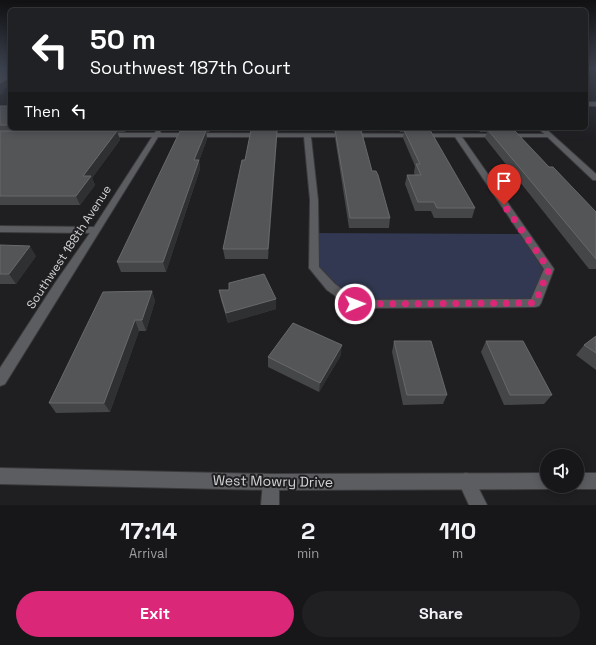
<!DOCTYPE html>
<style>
body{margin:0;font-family:"Space Grotesk",sans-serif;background:#202023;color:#f1f3f6;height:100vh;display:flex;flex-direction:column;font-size:15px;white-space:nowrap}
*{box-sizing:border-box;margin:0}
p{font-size:13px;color:#9e9fa2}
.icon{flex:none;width:22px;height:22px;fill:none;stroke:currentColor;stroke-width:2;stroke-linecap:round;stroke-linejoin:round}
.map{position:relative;height:505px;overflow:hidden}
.drawer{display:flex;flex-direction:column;background:#17171a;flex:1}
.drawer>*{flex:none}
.hud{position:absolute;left:8px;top:8px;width:580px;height:122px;border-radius:6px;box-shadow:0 2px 10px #0003,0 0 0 1px #363639;background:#202124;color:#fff;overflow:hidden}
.fabs{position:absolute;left:540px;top:449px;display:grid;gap:8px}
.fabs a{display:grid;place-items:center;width:44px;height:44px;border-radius:50%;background:#17171a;box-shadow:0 2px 10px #0003,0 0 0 1px #363639;font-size:20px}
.pin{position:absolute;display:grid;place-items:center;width:34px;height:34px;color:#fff;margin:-41px -17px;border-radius:50% 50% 50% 0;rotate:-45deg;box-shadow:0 0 4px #0007}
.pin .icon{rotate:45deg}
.me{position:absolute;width:44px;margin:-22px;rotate:89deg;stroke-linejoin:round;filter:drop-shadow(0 0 3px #0008)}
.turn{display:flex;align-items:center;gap:14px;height:84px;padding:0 16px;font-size:18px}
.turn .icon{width:52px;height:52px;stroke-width:2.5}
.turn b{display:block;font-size:28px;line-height:34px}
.then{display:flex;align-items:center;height:38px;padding:0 16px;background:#0003;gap:8px;font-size:15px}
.eta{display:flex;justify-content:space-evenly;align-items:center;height:68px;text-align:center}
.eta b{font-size:24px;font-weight:800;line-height:28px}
.cta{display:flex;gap:8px;margin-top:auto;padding:8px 16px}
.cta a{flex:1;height:46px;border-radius:24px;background:#db2777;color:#fff;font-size:16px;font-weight:800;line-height:46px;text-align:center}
.cta a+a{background:#202023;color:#f1f3f6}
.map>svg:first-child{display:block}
</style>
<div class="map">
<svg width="596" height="505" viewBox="0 0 596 505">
<rect width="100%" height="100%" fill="#1f1f22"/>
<!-- green -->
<path fill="#323851" d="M 317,233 L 521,234 L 543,269 L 532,301 L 356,302 L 334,286 L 317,267 Z"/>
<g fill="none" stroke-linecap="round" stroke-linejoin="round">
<!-- lane casing -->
<g stroke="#3a3a3c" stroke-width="2">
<path id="lane" d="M 466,473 L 472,475 L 487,505 L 469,505 L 458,481 L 460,475 Z"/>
</g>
<!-- street casing -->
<g stroke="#3a3a3c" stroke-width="2">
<path id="street" d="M 586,102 L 596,102 L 596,106 L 586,106 Z
M 158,130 L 160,131 L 161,133 L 551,134 L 552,135 L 549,137 L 462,137 L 554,269 L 541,303 L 539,306 L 535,307 L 355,308 L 351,307 L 327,290 L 309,268 L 310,200 L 304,137 L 158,137 L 5,384 L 0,386 L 0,368 L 55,283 L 90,233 L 0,232 L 0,226 L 94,227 L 152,137 L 105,137 L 102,135 L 105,133 L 154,133 ZM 311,137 L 455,137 L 544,269 L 531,299 L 357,300 L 335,284 L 319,267 L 318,200 Z
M 271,474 L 277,476 L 279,482 L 279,505 L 261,505 L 263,482 L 265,476 Z"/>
</g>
<!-- secondary casing -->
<g stroke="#3a3a3c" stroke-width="2">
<path id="secondary" d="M 538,128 L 545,128 L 596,174 L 596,180 L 593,180 Z
M 0,468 L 271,474 L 547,473 L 547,486 L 553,486 L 547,489 L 271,490 L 0,484 Z
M 577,473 L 596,473 L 596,489 L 577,489 L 571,487 L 577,486 Z"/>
</g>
<!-- lane -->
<use href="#lane" fill="#5c5d60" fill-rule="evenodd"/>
<!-- street -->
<use href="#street" fill="#5c5d60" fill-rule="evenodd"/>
<!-- secondary -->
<use href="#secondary" fill="#5c5d60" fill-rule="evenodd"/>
</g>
<!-- wall -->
<path fill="#454648" d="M 0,106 L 10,106 L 10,128 L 128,128 L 125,132 L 117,133 L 120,140 L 92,178 L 95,185 L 80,205 L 0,205 Z
M 184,128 L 211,128 L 209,132 L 206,132 L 207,139 L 199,161 L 200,169 L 166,272 L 121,272 L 117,262 L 184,131 Z
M 252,128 L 278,128 L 278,132 L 277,132 L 277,139 L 268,259 L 225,259 L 223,249 L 252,130 Z
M 333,128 L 359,128 L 358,130 L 372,171 L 390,218 L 389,228 L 349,228 L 335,138 L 335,132 L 334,132 Z
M 398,128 L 426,128 L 425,130 L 475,208 L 472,218 L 434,218 L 431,211 L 415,211 L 405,184 L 407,175 L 415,175 L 414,173 L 415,166 L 403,138 L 404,132 L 400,132 Z
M 477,128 L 507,128 L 506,130 L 549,167 L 596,212 L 596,269 L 589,269 L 485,138 L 487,132 L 480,132 Z
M 0,245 L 36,256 L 16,284 L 0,284 Z
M 219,290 L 276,309 L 228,323 L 221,300 Z
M 152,291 L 155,301 L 146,331 L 139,331 L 110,412 L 56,413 L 49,403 Z
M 596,336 L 596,370 L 576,355 L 584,345 Z
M 394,341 L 447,395 L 443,404 L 403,405 L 392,352 Z
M 486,341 L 552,395 L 544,404 L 504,405 L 481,352 Z
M 341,355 L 319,392 L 268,367 L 268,357 Z"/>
<!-- shaded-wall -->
<path fill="#2f3032" d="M 10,77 L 10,85 L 3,90 L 4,92 L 0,95 L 0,83 Z
M 123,128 L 128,128 L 125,132 Z
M 209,128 L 211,128 L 209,132 Z
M 277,130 L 277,139 L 268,259 L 268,249 Z
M 117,131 L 120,140 L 92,178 L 95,185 L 80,205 L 76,196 L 83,176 Z
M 206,131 L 207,139 L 199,161 L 200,169 L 166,272 L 163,262 L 194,160 Z
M 30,246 L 36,256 L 16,284 L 9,274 Z
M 152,291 L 155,301 L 146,331 L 142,320 Z
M 276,299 L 276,309 L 228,323 L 226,313 Z
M 135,320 L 139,331 L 110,412 L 104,403 Z
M 342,345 L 341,355 L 319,392 L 320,383 Z"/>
<!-- building -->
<path fill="#545557" stroke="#68696b" d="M 0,69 L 10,69 L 10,77 L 0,83 Z
M 0,106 L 10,106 L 10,125 L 0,125 Z
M 251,130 L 277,130 L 268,249 L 223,249 L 242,160 L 245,160 Z
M 335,130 L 361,130 L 372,171 L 376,171 L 378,175 L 390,218 L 350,218 Z
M 404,130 L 430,130 L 475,208 L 437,208 L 434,202 L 418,202 L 407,175 L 421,175 L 416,164 L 420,164 Z
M 488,130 L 514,130 L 549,167 L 553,167 L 596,212 L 596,259 Z
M 0,131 L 117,131 L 83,176 L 91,176 L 76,196 L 0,196 Z
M 180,131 L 206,131 L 194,160 L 199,160 L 163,262 L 117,262 Z
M 0,245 L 30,246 L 9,274 L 0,274 Z
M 264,274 L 276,299 L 226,313 L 219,290 L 229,290 L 229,283 Z
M 152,291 L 142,320 L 135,320 L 104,403 L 49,403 L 103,292 Z
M 293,323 L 342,345 L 320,383 L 268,357 Z
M 596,336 L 596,353 L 584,345 Z
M 394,341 L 431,341 L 447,395 L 407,395 Z
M 486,341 L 523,341 L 552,395 L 510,395 Z"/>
<!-- sky -->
<linearGradient id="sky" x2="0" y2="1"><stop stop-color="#111113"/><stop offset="0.49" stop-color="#3c424f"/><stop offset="1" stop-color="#3c424f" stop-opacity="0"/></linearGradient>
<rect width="596" height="140" fill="url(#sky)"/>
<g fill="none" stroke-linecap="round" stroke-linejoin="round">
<!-- route -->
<path stroke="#db2777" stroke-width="7" stroke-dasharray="0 12.6" d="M 355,304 L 535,303 L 549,269 L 504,205"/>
</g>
<g text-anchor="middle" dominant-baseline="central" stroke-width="4" stroke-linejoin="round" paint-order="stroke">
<!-- street labels -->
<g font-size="12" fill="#d4d4d6" stroke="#1f1f22">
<text transform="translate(69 247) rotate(-57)">Southwest 188th Avenue</text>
</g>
<!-- near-street labels -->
<g font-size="14" fill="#d4d4d6" stroke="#1f1f22">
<text transform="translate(273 481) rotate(1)">West Mowry Drive</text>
</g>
</g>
</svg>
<div class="fabs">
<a><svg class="icon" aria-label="sound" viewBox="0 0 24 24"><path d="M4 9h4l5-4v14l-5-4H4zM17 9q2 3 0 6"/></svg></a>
</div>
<div class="pin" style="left:504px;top:205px;background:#d93025"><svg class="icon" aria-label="arrive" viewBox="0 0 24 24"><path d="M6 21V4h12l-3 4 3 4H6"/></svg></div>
<svg class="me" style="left:355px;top:304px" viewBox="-20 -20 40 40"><circle r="17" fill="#db2777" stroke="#fff" stroke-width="3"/><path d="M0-11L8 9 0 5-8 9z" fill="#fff"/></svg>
<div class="hud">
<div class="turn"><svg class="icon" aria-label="left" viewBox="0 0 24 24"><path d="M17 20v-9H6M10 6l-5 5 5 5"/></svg><div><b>50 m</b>Southwest 187th Court</div></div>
<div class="then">Then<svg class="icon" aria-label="left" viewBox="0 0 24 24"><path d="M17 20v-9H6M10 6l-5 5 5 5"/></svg></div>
</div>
</div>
<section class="drawer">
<div class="eta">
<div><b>17:14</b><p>Arrival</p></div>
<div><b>2</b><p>min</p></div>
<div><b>110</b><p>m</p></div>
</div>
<div class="cta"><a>Exit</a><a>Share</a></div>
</section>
